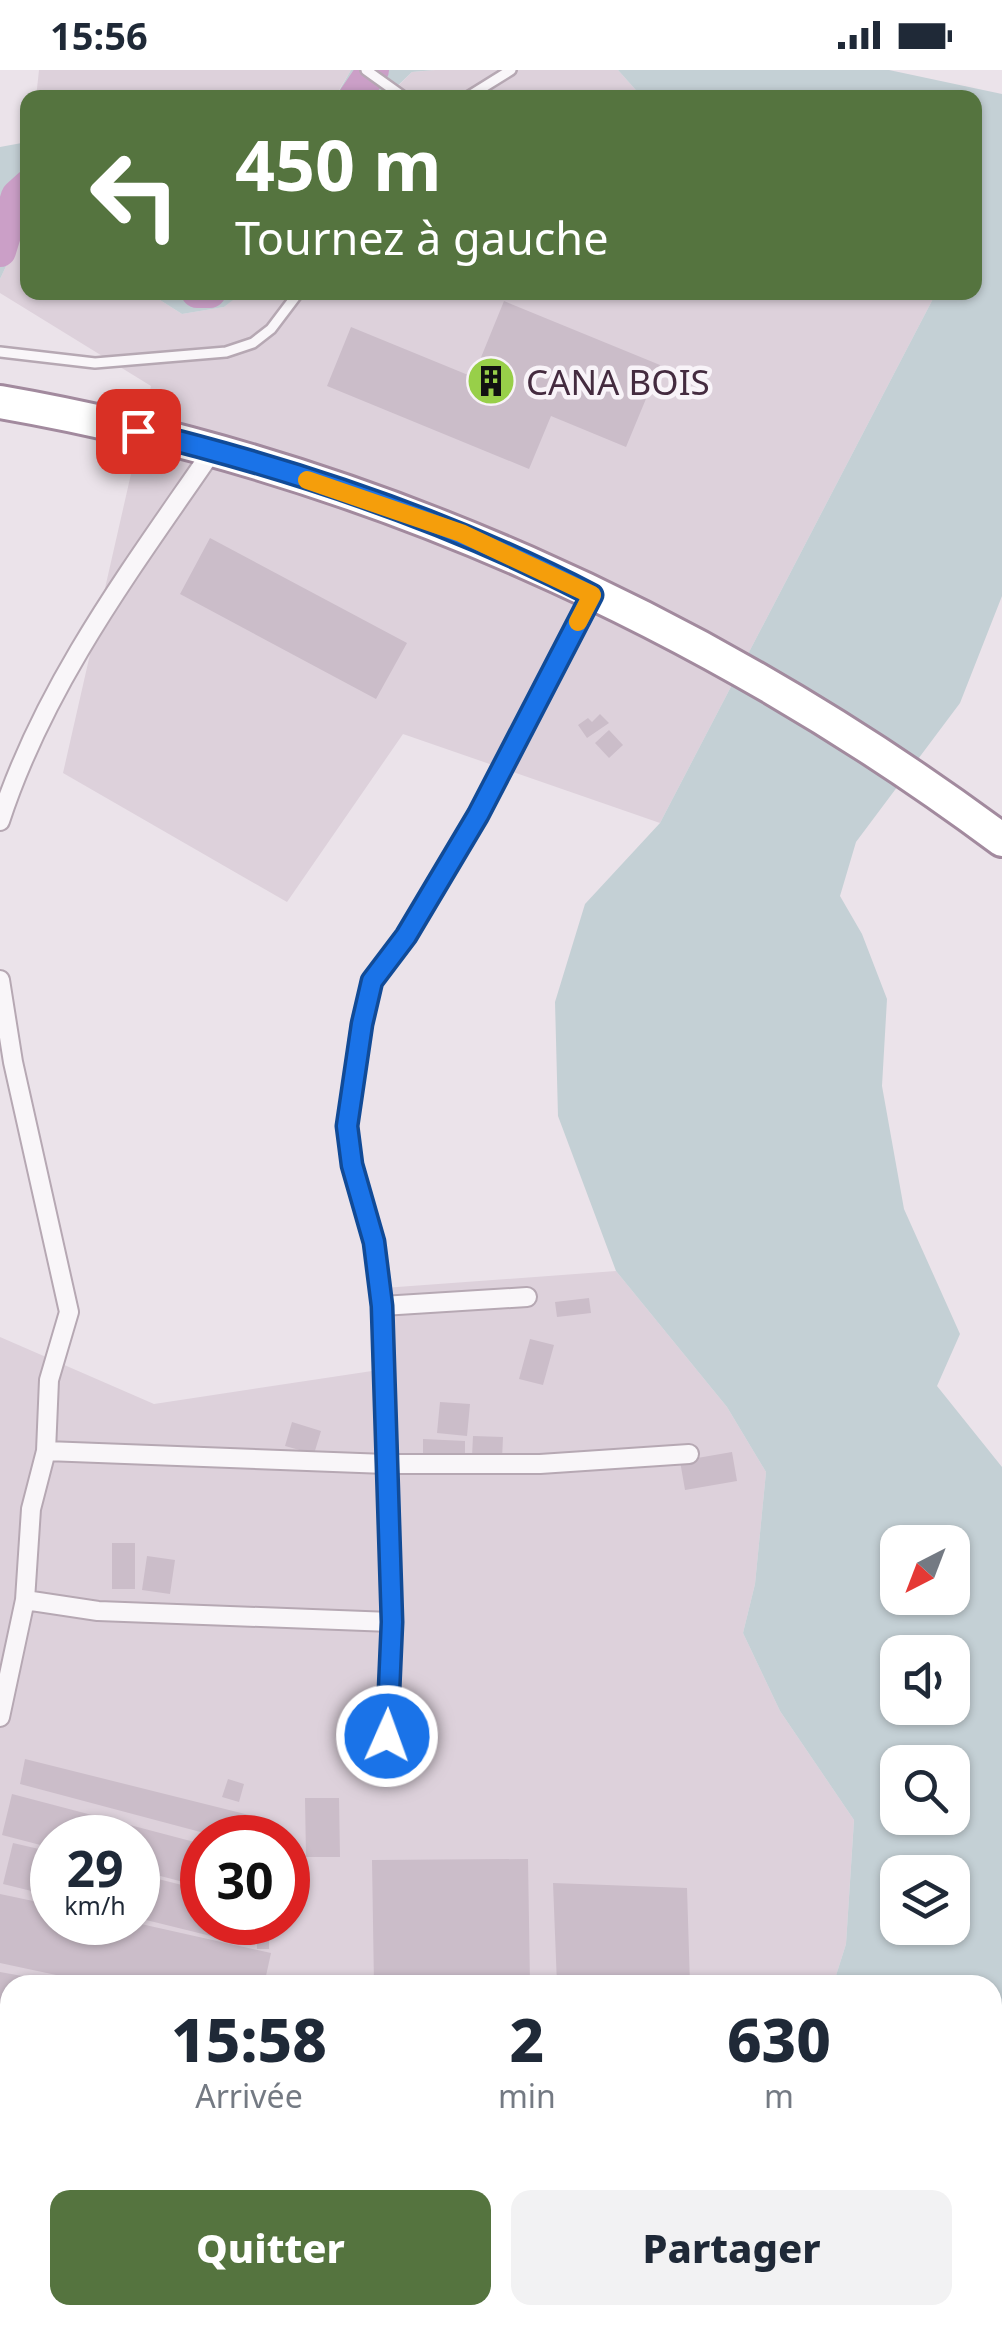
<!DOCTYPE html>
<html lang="fr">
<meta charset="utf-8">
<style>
body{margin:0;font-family:"Noto Sans",sans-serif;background:#f2f2f3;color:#1f2937;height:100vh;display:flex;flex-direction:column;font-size:38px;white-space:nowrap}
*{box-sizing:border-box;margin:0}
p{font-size:32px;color:#747a83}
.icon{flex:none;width:55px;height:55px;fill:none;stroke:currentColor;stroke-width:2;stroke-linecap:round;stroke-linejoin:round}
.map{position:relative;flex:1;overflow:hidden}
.panel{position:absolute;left:0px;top:1905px;width:1002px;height:350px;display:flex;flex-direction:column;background:#fff;border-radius:30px 30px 0 0;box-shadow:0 2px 8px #0004}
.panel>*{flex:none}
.banner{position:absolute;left:20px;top:20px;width:962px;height:210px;border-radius:20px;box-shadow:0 2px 8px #0004;background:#55743f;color:#fff;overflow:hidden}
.needle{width:65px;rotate:222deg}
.fabs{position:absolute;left:880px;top:1455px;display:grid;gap:20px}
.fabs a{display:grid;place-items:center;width:90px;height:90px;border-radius:20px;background:#fff;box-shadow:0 2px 8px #0004;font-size:50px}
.speed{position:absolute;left:30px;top:1745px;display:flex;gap:20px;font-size:50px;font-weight:700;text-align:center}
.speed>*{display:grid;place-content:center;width:130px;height:130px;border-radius:50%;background:#fff;box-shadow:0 2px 8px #0004;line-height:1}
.speed small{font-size:25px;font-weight:400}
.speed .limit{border:15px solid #d22;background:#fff;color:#111}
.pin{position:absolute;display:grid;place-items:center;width:85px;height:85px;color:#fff;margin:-42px;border-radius:20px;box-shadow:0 5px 15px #0006}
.me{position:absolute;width:110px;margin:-55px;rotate:2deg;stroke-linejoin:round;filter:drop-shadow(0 0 8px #0008)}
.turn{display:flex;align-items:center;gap:35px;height:210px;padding:0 50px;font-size:45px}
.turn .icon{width:130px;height:130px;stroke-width:2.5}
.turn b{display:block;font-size:70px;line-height:85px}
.eta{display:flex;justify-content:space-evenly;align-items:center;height:170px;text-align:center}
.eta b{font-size:60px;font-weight:800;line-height:70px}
.action{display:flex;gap:20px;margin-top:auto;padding:20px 50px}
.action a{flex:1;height:115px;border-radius:20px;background:#55743f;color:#fff;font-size:40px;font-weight:800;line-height:115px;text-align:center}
.action a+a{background:#f2f2f3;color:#1f2937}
.status{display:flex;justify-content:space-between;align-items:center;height:70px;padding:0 50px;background:#fff;direction:ltr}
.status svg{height:28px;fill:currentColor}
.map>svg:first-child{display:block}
</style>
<div class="status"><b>15:56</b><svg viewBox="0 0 49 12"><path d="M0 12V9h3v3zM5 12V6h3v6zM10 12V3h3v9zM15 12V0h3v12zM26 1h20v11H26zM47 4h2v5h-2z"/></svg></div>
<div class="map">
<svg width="1002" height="2255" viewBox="0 0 1002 2255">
<rect width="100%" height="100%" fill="#ebe3ea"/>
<!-- built -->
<path fill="#ddd1db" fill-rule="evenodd" d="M 39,0 L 351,0 L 335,27 L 36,28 Z
M 435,0 L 618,0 L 642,27 L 386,28 L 412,2 Z
M 27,152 L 28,222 L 149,223 L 182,244 L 224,237 L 242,222 L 936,223 L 660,753 L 403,664 L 287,832 L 63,703 L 151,316 L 0,223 L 0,209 Z
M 616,1201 L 727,1337 L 766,1402 L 755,1514 L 743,1563 L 780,1641 L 854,1750 L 846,1874 L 833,1915 L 10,1915 L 10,2040 L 0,2038 L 0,1267 L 154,1334 L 372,1301 L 370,1219 ZM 52,1768 L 138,1768 L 138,1852 L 52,1852 ZM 202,1768 L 288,1768 L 288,1852 L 202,1852 Z"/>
<!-- green -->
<path fill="#c4d0d5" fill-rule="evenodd" d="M 351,0 L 434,0 L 412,2 L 386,27 L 335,28 Z
M 618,0 L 889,0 L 1002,24 L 1002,526 L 960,633 L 856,772 L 840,826 L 862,864 L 887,929 L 882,1016 L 904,1139 L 960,1264 L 937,1316 L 1002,1397 L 1002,2034 L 993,2036 L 992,1915 L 833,1915 L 846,1874 L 854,1750 L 780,1641 L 743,1563 L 755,1514 L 766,1402 L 727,1337 L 616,1201 L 558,1046 L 555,932 L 585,834 L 660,753 L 936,223 L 975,222 L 975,28 L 642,27 ZM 898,1472 L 952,1472 L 952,1528 L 898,1528 ZM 898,1582 L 952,1582 L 952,1638 L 898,1638 ZM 898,1692 L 952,1692 L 952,1748 L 898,1748 ZM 898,1802 L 952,1802 L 952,1858 L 898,1858 Z
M 27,72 L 27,152 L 0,209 L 0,77 Z
M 149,223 L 242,223 L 224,237 L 182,244 Z"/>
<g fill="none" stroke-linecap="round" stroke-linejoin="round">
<!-- river -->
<path stroke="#cb9fc7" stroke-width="32" d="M 354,28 L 373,0
M 0,181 L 17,126 L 28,116
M 197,222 L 210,222"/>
</g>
<!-- building -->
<path fill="#cbbdc9" d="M 504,231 L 660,295 L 626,377 L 551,346 L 529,399 L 327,316 L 351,257 L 473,307 Z
M 210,468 L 407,573 L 376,629 L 180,524 Z
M 600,644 L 609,653 L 587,668 L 578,655 L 588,648 L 592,652 Z
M 609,660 L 623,675 L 609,688 L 595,673 Z
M 589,1228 L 591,1243 L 557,1247 L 555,1232 Z
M 530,1269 L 554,1275 L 543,1315 L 519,1309 Z
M 440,1332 L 470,1334 L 467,1366 L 437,1363 Z
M 292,1352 L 321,1361 L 314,1384 L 285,1376 Z
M 473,1366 L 503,1367 L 502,1389 L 472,1387 Z
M 423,1369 L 465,1371 L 465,1388 L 423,1387 Z
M 732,1382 L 737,1411 L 685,1420 L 680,1391 Z
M 112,1473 L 135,1473 L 135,1519 L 112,1519 Z
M 147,1486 L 175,1490 L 170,1524 L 142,1520 Z
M 25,1689 L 253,1746 L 246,1768 L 223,1768 L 20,1714 Z
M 228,1709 L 244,1714 L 239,1732 L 222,1727 Z
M 12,1724 L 202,1774 L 202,1817 L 138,1800 L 138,1768 L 52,1768 L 52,1778 L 2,1765 Z
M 305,1728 L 339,1728 L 340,1787 L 306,1787 Z
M 13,1773 L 52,1782 L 52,1826 L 3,1814 Z
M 528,1789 L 530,1915 L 374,1915 L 372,1790 Z
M 138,1804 L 202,1820 L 202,1852 L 232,1852 L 227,1870 L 138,1848 Z
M 553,1813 L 687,1818 L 690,1915 L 557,1915 Z
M 0,1824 L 52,1835 L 52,1852 L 132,1852 L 271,1883 L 264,1915 L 103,1915 L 0,1893 Z
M 256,1852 L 269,1852 L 269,1879 L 257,1879 Z
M 0,1902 L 61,1913 L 10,1915 L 10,1974 L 0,1972 Z"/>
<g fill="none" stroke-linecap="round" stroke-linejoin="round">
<!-- lane casing -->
<g stroke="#b6a8b3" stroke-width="14">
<path id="lane" d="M 366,0 L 405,28
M 466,28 L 511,0
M 0,282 L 95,293 L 226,282 L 253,273 L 271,259 L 299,222"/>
</g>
<!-- street casing -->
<g stroke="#b6a8b3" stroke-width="22">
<path id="street" d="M 0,751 C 45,613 132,498 213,380
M 0,910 L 13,992 L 69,1242 L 49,1310 L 46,1381 L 31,1439 L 25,1530 L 0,1647
M 382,1236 L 527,1227
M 46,1381 L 386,1394 L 540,1394 L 689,1384
M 25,1530 L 98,1541 L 391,1552
M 385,1704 L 391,1552 L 382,1236 L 374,1172 L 352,1095 L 347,1056 L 361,953 L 372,911 L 406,865 L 478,745 L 592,525"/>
</g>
<!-- highway casing -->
<g stroke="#a28a9e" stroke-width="38">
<path id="highway" d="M 0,332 C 362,395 708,551 1002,770"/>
</g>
<!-- lane -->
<use href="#lane" stroke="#f9f6f9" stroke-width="9"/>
<!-- street -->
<use href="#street" stroke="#f9f6f9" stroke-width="18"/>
<!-- highway -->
<use href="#highway" stroke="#fff" stroke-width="32"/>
<!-- rail -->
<path stroke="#957c90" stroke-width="5" stroke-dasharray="5 10" stroke-linecap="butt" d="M 0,2084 L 10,2086
M 880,2245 L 935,2255"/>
</g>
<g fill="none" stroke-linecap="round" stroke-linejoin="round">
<!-- route casing -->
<g stroke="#114b97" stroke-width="25">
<path id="route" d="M 138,361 C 294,399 450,451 592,525 L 478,745 L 406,866 L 372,911 L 362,954 L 347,1056 L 352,1095 L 374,1172 L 382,1236 L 392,1552 L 387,1666"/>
</g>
<!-- route -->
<use href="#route" stroke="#1a73e8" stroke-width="18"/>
<!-- slow -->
<path stroke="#f59e0b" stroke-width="18" d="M 307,410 L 461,463 L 592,525 L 578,552"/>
</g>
<!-- icons -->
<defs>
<g id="building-disc" transform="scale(2.5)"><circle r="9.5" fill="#98cf49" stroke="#f8f3f8"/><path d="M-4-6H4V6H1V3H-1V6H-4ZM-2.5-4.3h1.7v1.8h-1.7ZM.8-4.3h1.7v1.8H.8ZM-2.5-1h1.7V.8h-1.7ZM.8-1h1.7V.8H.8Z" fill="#111"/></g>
</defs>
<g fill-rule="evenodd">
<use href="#building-disc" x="491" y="311"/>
</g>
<g text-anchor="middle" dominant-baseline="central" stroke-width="9" stroke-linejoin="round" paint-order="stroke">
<!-- poi labels -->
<g font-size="35" fill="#442b3f" stroke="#f8f3f8" text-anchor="start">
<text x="526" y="311">CANA BOIS</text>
</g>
</g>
</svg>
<div class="fabs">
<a><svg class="needle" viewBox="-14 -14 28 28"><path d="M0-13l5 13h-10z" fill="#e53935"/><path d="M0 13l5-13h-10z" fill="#747a83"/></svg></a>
<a><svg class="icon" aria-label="sound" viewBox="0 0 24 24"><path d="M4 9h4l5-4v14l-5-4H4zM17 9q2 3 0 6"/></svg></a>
<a><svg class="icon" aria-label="search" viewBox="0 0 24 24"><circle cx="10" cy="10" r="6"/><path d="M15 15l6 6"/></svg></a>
<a><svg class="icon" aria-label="layers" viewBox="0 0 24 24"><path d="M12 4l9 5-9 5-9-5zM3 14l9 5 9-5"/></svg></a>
</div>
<div class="speed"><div>29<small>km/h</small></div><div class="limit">30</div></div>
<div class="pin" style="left:138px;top:361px;background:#d93025"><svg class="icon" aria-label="arrive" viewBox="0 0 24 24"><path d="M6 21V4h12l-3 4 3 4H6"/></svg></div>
<svg class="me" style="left:387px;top:1666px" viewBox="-20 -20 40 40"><circle r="17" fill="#1a73e8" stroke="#fff" stroke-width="3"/><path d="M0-11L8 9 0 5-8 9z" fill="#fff"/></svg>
<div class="banner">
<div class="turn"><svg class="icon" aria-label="left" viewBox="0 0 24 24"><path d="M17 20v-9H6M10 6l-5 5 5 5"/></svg><div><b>450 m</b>Tournez à gauche</div></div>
</div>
<section class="panel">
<div class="eta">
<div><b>15:58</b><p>Arrivée</p></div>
<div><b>2</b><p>min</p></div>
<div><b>630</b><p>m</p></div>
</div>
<div class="action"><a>Quitter</a><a>Partager</a></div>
</section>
</div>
